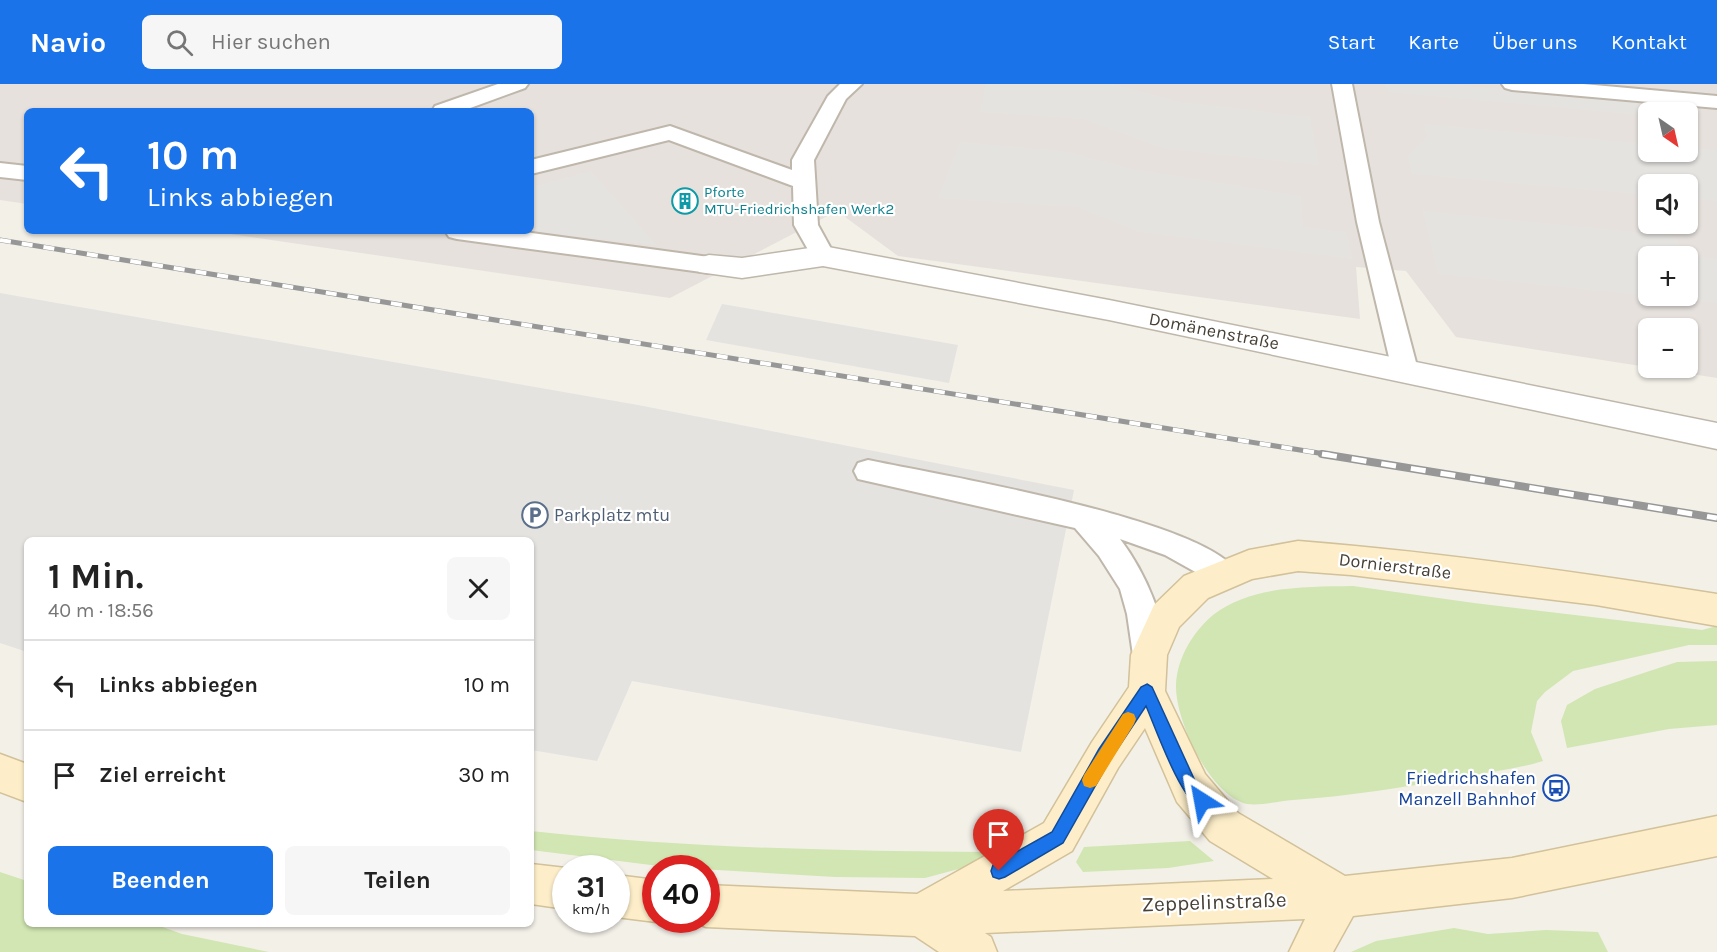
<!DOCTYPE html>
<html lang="de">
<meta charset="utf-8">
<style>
body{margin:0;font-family:Karla,sans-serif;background:#f6f6f6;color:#222;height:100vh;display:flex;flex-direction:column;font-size:22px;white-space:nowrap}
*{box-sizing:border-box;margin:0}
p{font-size:20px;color:#767676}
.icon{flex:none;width:33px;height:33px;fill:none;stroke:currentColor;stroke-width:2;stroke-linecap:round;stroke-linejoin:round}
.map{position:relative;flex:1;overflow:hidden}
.details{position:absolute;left:24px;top:453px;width:510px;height:390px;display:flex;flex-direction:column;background:#fff;border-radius:9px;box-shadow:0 2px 4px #0004}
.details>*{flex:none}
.hud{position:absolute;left:24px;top:24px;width:510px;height:126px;border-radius:9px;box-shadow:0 2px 4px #0004;background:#1a73e8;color:#fff;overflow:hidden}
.needle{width:39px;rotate:146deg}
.controls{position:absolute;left:1638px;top:18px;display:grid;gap:12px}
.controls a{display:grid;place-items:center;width:60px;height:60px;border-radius:9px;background:#fff;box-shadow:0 2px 4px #0004;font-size:30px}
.speed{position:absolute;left:552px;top:771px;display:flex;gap:12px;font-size:30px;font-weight:700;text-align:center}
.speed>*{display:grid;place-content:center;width:78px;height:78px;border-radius:50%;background:#fff;box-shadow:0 2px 4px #0004;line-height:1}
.speed small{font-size:15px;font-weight:400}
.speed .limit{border:9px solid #d22;background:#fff;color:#111}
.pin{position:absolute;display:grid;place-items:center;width:51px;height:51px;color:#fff;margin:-62px -26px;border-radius:50% 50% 50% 0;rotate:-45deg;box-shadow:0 0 6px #0007}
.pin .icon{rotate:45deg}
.me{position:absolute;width:66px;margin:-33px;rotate:326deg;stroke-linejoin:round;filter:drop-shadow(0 0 4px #0008)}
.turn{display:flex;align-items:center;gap:21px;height:126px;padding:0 24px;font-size:27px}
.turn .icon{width:78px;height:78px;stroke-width:2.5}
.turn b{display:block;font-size:42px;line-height:51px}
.round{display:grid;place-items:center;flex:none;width:63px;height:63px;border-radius:9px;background:#f6f6f6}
.head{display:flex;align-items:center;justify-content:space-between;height:102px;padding:0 24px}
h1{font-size:36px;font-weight:700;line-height:45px}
.button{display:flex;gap:12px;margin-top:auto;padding:12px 24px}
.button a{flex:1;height:69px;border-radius:9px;background:#1a73e8;color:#fff;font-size:24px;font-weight:700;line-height:69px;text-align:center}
.button a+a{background:#f6f6f6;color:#222}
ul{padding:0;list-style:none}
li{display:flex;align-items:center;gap:18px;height:90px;padding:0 24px;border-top:2px solid #e0e0e0}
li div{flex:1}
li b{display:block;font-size:22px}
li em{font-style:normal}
header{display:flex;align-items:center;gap:36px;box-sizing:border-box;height:84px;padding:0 30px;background:#1a73e8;color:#fff}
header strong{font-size:28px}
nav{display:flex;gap:33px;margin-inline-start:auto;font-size:21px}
.search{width:420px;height:54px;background:#f6f6f6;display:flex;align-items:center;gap:15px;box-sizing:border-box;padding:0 21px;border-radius:9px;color:#767676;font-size:22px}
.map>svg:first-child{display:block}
</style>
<header>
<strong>Navio</strong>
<div class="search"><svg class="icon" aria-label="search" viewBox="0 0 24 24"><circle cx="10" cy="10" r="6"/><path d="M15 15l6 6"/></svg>Hier suchen</div>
<nav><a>Start</a><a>Karte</a><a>Über uns</a><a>Kontakt</a></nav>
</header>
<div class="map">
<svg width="1717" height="868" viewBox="0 0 1717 868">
<rect width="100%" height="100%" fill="#f3f0e8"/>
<!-- industrial -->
<path fill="#e6e1dd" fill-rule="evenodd" d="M 0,0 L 1717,0 L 1717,294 L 1456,253 L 1406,187 L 1356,183 L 1360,235 L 898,172 L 837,127 L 670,214 L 210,147 L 531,147 L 531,27 L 27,27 L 27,120 L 0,116 ZM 1648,28 L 1688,28 L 1688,68 L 1648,68 ZM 1648,100 L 1688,100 L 1688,140 L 1648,140 ZM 1648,172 L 1688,172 L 1688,212 L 1648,212 ZM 1648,244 L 1688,244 L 1688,284 L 1648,284 Z"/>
<!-- green -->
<path fill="#d1e6b2" d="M 1353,502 L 1474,519 L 1702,546 L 1717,542 L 1717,561 L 1689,561 L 1573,587 L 1545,608 L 1537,617 L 1531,648 L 1543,677 C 1517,685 1490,688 1463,693 C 1407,703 1350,712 1293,716 C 1279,717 1260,722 1247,720 C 1210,712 1175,636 1176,601 C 1177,574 1193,548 1213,531 C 1252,501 1307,503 1353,502 Z
M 1717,577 L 1717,641 L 1669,645 L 1567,664 L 1561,637 L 1567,621 L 1595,605 L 1677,578 Z
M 531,747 C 683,764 837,767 990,768 L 991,773 L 966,783 L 925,794 L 835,793 L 667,783 L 531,766 Z
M 1190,757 L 1214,777 L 1168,784 L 1083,788 L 1076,778 L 1084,763 Z
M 0,788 L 27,797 L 27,840 L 154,840 L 182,850 L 269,868 L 0,868 Z
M 1454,844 L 1488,850 L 1546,846 L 1598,848 L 1608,868 L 1351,868 L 1376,857 Z"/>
<!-- parking -->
<path fill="#e5e3e0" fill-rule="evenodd" d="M 986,0 L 1113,0 L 1180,18 L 1310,33 L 1319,81 L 1165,65 L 1083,35 L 980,28 Z
M 1385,0 L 1442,0 L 1636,17 L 1642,31 L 1388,8 Z
M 1424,40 L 1648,60 L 1648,68 L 1688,68 L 1688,64 L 1717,66 L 1717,117 L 1688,114 L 1688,100 L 1648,100 L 1648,111 L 1412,90 L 1408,72 L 1427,52 Z
M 960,58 L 1063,67 L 1133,85 L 1301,112 L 1303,143 L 1346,148 L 1353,175 L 1140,148 L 1077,123 L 938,114 Z
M 591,87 L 656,161 L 531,147 L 531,103 Z
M 1423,127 L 1675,152 L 1684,171 L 1717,175 L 1717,219 L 1438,190 ZM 1688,172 L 1688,212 L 1648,212 L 1648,172 Z
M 0,209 L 638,321 L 1074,406 L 1021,668 L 632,597 L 597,677 L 531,666 L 531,456 L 27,456 L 27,568 L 0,559 Z
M 722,220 L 958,261 L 949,299 L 706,256 Z"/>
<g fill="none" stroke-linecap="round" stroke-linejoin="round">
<!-- lane casing -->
<g stroke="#bfb7ab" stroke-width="4">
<path id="lane" d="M 498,0 L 528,0 L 525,4 L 462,27 L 432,27 L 435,22 Z
M 840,0 L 862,0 L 846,15 L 814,76 L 818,141 L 835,172 L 831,178 L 823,180 L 815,178 L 794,141 L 793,102 L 669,56 L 531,90 L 531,76 L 670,42 L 792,86 L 792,76 L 828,12 Z
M 1332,0 L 1352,0 L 1379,138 L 1418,286 L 1414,293 L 1405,296 L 1396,293 L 1392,286 L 1357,138 Z
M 1502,0 L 1583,0 L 1717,12 L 1717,24 L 1512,6 L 1505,4 Z
M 0,79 L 27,82 L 27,96 L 0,93 Z
M 445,147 L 517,147 L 709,173 L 717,175 L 721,181 L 717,187 L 709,189 L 457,155 L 449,153 Z
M 868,376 C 934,390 1213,436 1239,491 L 1234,500 L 1224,504 L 1165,471 L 1120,455 C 1141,482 1175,547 1160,581 L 1149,585 L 1138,581 L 1133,571 L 1127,530 L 1120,505 L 1099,472 L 1075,444 L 858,395 L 854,387 L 858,379 Z"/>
</g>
<!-- street casing -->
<g stroke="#bfb7ab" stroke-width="3">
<path id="street" d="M 823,162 L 1109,216 L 1717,339 L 1717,365 L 1109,236 L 823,182 L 742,194 L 699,188 L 695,181 L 699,174 L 709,171 L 742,174 Z"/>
</g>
<!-- secondary casing -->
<g stroke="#d2c199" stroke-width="3">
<path id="secondary" d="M 1298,457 C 1438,468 1578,488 1717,510 L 1717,542 L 1596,521 L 1351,491 L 1298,487 L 1252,495 L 1208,514 L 1179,543 L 1167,571 L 1165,607 L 1205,690 L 1238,729 L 1345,792 L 1512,774 L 1717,732 L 1717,772 L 1512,814 L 1353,832 L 1333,868 L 1289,868 L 1305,835 L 985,849 L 991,853 L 997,868 L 939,868 L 915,852 L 706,843 L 691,837 L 706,836 L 706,801 L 917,810 L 1044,739 L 1092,658 L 1129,603 L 1131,571 L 1154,521 L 1184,492 L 1249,466 ZM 1145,644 L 1177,718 L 1210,757 L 1273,795 L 1003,807 L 1072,767 L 1118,684 Z
M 0,670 L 27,680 L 27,718 L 0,708 Z
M 531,780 L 566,784 L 566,825 L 531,820 Z
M 616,791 L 656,796 L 656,836 L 661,836 L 656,838 L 616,833 Z"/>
</g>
<!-- lane -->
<use href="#lane" fill="#fff" fill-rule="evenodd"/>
<!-- street -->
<use href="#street" fill="#fff" fill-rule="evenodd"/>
<!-- secondary -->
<use href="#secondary" fill="#fdeec9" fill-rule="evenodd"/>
<!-- rail-far1 casing -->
<g stroke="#979797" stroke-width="5">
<path id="rail-far1" d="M 0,156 L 1331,371"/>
</g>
<!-- rail casing -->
<g stroke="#979797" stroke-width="8">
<path id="rail" d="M 1322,370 L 1717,434"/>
</g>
<!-- rail-far1 -->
<use href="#rail-far1" stroke="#fff" stroke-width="4" stroke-dasharray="11" stroke-linecap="butt"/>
<!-- rail -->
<use href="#rail" stroke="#fff" stroke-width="5" stroke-dasharray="15" stroke-linecap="butt"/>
</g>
<!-- route -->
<path fill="#1a73e8" stroke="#114b97" stroke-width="1.5" d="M 1147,600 L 1152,603 L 1196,699 L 1210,717 L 1208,723 L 1202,725 C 1181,717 1156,645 1146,622 L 1110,676 L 1063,759 L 1005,793 L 999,795 L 993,793 L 991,787 L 993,781 L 1052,748 L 1099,665 L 1141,603 Z"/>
<!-- slow -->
<path fill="#f59e0b" d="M 1128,628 L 1134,630 L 1136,635 L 1134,640 L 1096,702 L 1090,704 L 1084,702 L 1082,696 L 1084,691 L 1123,630 Z"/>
<!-- icons -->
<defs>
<g id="building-ring" transform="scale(1.35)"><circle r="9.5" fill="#fff" stroke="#0f9aa8" stroke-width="1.5"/><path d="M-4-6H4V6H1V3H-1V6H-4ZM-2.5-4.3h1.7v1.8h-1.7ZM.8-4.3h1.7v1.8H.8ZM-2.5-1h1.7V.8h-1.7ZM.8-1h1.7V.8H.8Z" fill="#0f9aa8"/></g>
<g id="parking-ring" transform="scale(1.35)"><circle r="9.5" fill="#fff" stroke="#5c6f8a" stroke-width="1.5"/><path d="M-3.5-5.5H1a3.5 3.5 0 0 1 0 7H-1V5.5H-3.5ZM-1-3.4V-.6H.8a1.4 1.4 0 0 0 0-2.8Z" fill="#5c6f8a"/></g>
<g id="bus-ring" transform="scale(1.35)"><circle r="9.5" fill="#fff" stroke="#1a4fb4" stroke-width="1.5"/><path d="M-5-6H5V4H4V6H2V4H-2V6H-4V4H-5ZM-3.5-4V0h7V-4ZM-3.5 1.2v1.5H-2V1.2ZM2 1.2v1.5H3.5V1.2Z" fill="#1a4fb4"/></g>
</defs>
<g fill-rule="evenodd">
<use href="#building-ring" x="685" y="117"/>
<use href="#parking-ring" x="535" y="431"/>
<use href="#bus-ring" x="1556" y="704"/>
</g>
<g text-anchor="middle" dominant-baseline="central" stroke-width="4.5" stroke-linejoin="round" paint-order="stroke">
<!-- far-culture labels -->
<g font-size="15" fill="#0d838f" stroke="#fff" text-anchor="start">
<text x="704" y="108">Pforte<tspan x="704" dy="17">MTU-Friedrichshafen Werk2</tspan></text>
</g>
<!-- street labels -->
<g font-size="18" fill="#474037" stroke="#fff">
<text transform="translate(1214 247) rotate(11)">Domänenstraße</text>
<text transform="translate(1395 482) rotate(7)">Dornierstraße</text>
</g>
<!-- service labels -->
<g font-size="18" fill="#4e5e75" stroke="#fff" text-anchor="start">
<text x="554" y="431">Parkplatz mtu</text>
</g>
<!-- transit labels -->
<g font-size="18" fill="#164399" stroke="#fff" text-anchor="end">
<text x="1536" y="694">Friedrichshafen<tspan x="1536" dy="21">Manzell Bahnhof</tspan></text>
</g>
<!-- near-street labels -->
<g font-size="21" fill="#474037" stroke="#fff">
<text transform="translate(1214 818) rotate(-2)">Zeppelinstraße</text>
</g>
</g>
</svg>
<div class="controls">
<a><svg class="needle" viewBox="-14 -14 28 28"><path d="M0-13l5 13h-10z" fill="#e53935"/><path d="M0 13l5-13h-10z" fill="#767676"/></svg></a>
<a><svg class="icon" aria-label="sound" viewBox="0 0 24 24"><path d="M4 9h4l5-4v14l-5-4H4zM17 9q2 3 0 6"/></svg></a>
<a>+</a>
<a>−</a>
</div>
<div class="speed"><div>31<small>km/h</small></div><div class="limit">40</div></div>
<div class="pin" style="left:999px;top:787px;background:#d93025"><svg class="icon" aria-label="arrive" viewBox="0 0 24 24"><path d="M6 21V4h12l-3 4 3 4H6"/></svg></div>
<svg class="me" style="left:1202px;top:717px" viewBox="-20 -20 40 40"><path d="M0-17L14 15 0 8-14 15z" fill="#1a73e8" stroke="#fff" stroke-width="4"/></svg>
<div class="hud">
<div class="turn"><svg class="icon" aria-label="left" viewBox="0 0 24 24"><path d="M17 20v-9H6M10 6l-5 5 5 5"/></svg><div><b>10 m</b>Links abbiegen</div></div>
</div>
<section class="details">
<div class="head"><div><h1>1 Min.</h1><p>40 m · 18:56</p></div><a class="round"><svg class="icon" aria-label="close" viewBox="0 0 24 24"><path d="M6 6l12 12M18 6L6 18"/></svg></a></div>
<ul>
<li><svg class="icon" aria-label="left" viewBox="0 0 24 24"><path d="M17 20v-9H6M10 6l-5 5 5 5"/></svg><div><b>Links abbiegen</b></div><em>10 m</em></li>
<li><svg class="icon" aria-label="arrive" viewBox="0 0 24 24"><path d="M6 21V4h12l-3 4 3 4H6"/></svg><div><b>Ziel erreicht</b></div><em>30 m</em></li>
</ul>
<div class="button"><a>Beenden</a><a>Teilen</a></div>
</section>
</div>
